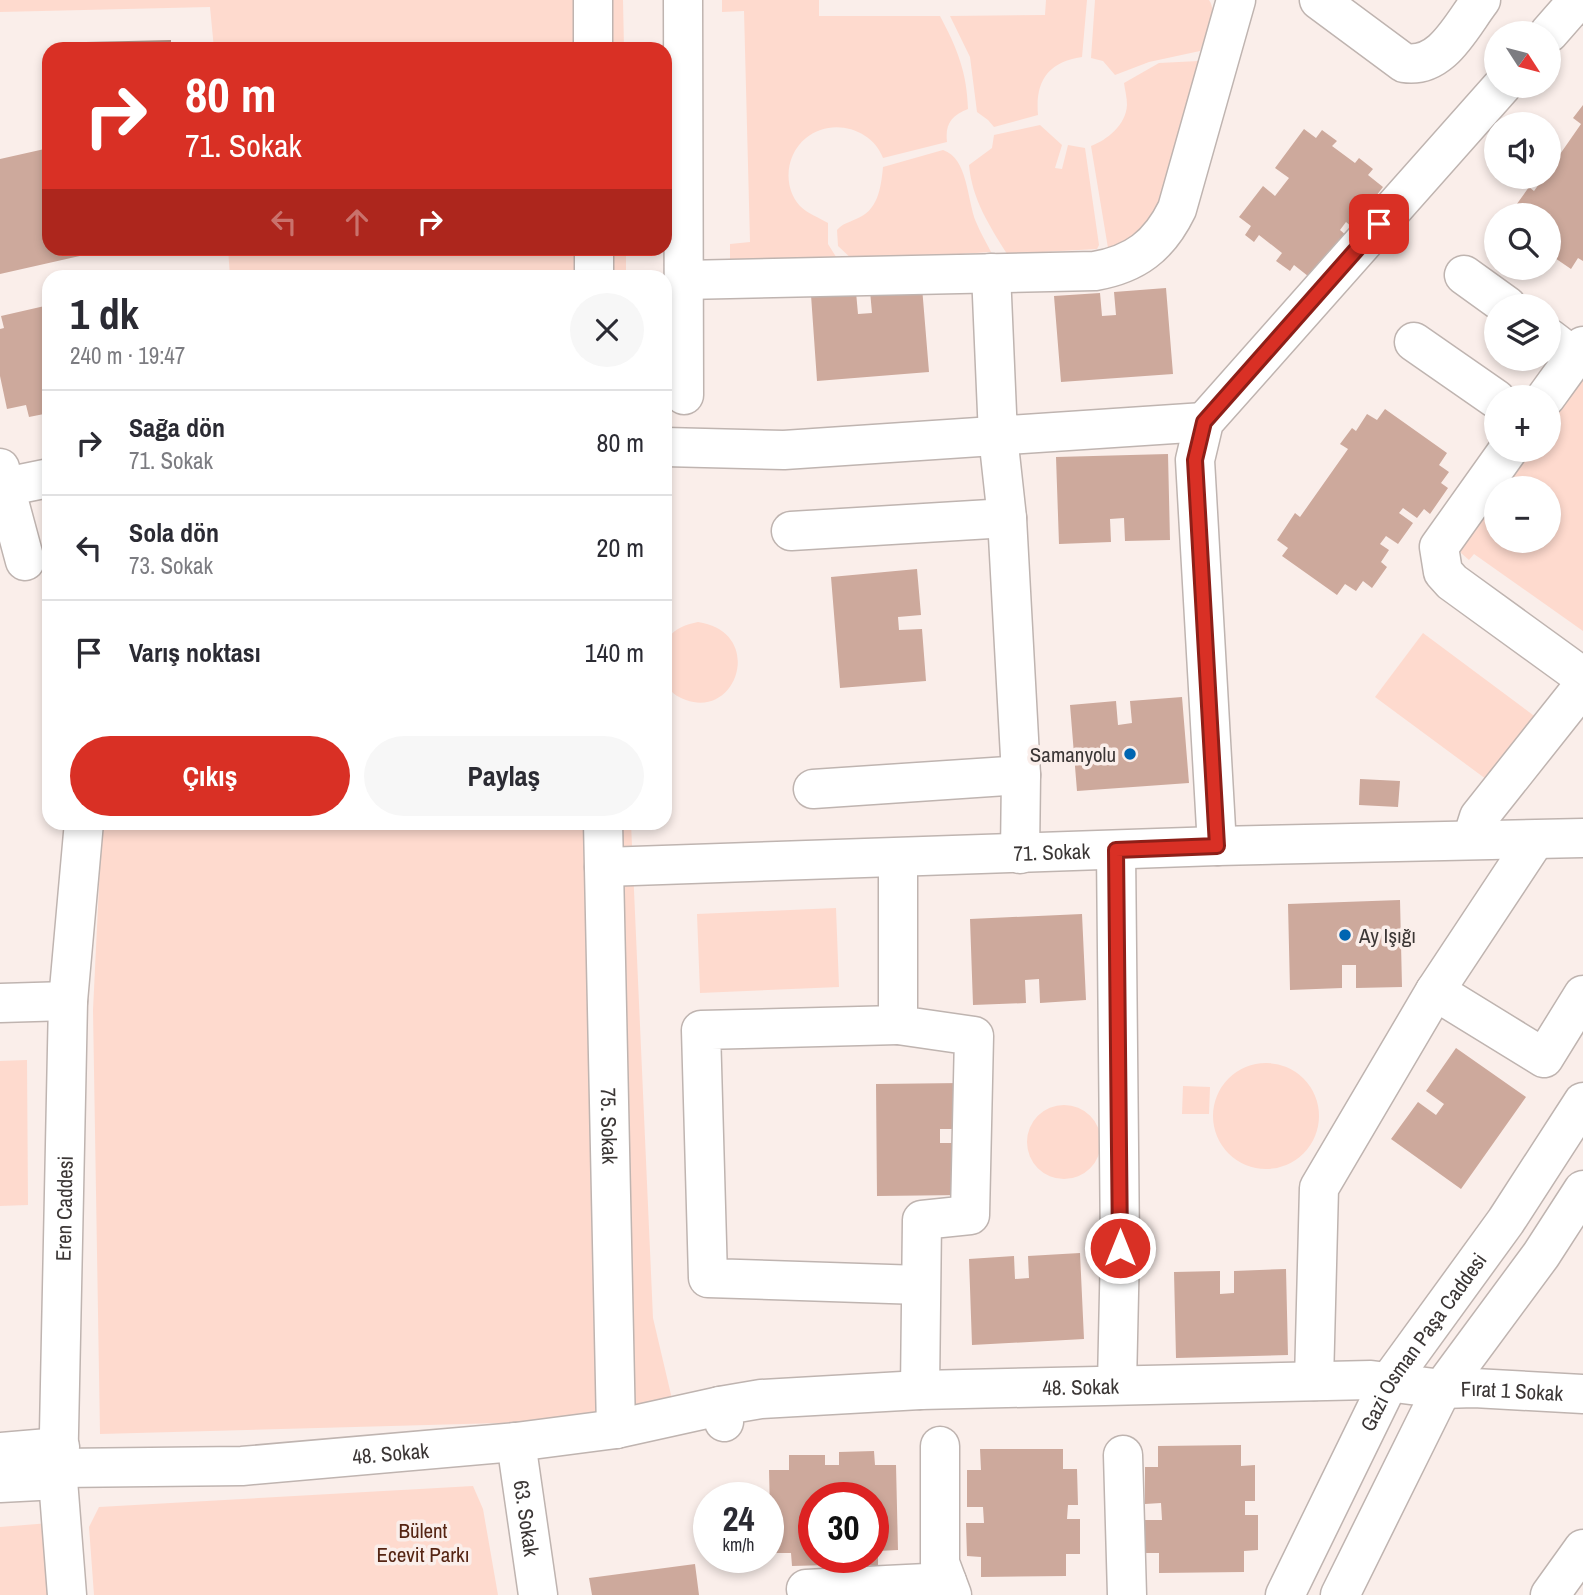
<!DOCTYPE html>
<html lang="tr">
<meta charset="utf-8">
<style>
body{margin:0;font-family:"Archivo Narrow",sans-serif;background:#f7f7f7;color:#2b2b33;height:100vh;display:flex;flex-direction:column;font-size:26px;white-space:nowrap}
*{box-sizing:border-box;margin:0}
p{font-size:23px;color:#7c7c81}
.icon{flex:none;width:38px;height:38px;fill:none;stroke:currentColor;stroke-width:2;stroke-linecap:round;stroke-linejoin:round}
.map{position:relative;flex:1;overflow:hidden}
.panel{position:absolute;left:42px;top:270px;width:630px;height:560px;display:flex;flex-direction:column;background:#fff;border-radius:21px;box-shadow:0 4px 10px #0003}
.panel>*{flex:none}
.banner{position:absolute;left:42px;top:42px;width:630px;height:214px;border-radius:21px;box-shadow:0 4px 10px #0003;background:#d93025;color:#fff;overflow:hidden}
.needle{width:46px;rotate:126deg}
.tools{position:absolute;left:1484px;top:21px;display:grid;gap:14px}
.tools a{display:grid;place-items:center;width:77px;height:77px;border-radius:50%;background:#fff;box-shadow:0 4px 10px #0003;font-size:35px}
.speed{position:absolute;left:693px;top:1482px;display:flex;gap:14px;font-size:35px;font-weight:700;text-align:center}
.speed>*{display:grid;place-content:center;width:91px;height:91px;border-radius:50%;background:#fff;box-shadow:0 4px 10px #0003;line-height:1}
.speed small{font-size:18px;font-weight:400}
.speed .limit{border:10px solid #d22;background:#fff;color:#111}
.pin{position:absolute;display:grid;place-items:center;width:60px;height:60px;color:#fff;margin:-30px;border-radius:14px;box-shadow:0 4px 10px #0006}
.me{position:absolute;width:77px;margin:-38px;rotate:0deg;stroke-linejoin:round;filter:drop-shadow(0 0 5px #0008)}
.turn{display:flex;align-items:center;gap:24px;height:147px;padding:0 28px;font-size:32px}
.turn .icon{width:91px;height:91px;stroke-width:2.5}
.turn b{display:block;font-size:49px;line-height:60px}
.lanes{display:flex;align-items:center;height:66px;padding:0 28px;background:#0003;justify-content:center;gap:35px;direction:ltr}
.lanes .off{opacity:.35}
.round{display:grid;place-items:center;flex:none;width:74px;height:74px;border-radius:37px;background:#f7f7f7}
.overview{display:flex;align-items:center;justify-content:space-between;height:119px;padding:0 28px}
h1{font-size:42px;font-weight:700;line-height:52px}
.button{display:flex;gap:14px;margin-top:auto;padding:14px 28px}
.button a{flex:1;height:80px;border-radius:42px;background:#d93025;color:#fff;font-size:28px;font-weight:700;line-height:80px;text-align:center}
.button a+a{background:#f7f7f7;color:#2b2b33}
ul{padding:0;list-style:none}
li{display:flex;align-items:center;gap:21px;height:105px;padding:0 28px;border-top:2px solid #e1e1e2}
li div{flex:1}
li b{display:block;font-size:26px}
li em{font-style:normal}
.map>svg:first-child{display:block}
</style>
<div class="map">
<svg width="1583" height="1595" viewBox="0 0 1583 1595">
<rect width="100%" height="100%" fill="#faeeea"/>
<!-- green -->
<path fill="#fedace" d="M 0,0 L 623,0 L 624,49 L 214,49 L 210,7 L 0,12 Z
M 722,0 L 819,0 L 819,16 L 940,16 C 957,48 967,72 968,109 C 951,116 945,124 947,142 L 883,158 C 872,128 831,117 806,138 C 786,154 782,186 800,206 C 808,214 818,217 828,223 L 828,244 L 838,260 L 730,263 L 730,244 L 750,242 L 744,11 L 722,12 Z
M 1046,0 L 1087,0 L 1082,57 C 1048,62 1035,81 1038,115 L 994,127 L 988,120 L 977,112 L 970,57 L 950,16 L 1045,15 Z
M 1095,0 L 1209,0 C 1219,14 1205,36 1200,51 L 1149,62 L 1115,75 L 1103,61 L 1091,58 Z
M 1199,61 L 1166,197 L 1152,223 L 1127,246 L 1108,248 L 1091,146 C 1107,140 1126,125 1127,105 C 1127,98 1125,90 1124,83 L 1159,63 Z
M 1040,125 L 1062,145 L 1055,168 L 1062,169 L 1068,145 L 1085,148 L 1099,245 L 1097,249 L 1007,254 C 989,225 972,199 969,165 L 992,148 L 994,135 Z
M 943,150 C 968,158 967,200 976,222 C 980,232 986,242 991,252 L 854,261 L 838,246 L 837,230 C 843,223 848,223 856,219 C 878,211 881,188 883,167 Z
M 228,249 L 626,249 L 626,276 L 230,276 Z
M 1583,371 L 1583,631 L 1474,554 L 1469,560 L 1461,553 L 1460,544 L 1496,492 L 1496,541 L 1549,541 L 1549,488 L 1499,488 L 1527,450 L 1549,450 L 1549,419 Z
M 698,622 C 765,632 738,719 686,700 C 677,697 670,692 665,683 C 665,650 658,630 698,622 Z
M 1423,633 L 1537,718 L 1490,782 L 1375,697 Z
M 102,823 L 631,823 L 653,1318 L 672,1399 L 615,1420 L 100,1434 L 93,1010 Z
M 836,908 L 839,987 L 700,993 L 697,914 Z
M 27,1060 L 28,1205 L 0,1206 L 0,1061 Z
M1213 1116a53 53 0 1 1 106 0a53 53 0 1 1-106 0Z
M 1183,1086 L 1210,1087 L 1209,1114 L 1182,1114 Z
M1027 1142a37 37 0 1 1 74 0a37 37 0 1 1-74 0Z
M 473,1486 L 483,1509 L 498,1595 L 94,1595 L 89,1527 L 99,1507 Z
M 62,1522 L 68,1595 L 0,1595 L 0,1527 Z"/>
<!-- water -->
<path fill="#b08c80" d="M 171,40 L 171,49 L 87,49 L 86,42 Z"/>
<!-- building -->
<path fill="#cda99c" d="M 1583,105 L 1583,261 L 1578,258 L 1571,269 L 1549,254 L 1549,215 L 1509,215 L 1529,187 L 1534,191 L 1544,177 L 1549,177 L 1549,170 L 1581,124 L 1573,118 Z
M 1304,129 L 1316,138 L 1322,130 L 1337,141 L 1332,146 L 1355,163 L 1359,158 L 1373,169 L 1368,175 L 1383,187 L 1352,227 L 1346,222 L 1340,230 L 1347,236 L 1313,280 L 1294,265 L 1290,271 L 1276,261 L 1282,253 L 1259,235 L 1254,242 L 1245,235 L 1251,226 L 1239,217 L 1263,186 L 1275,196 L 1289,178 L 1275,168 Z
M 49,148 L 49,248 L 92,248 L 93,253 L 0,274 L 0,159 Z
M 922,287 L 929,372 L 817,381 L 811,295 L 856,292 L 858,314 L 872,313 L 870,291 Z
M 1166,288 L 1173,374 L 1061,382 L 1054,296 L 1100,293 L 1102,316 L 1116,315 L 1114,292 Z
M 49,305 L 49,413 L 29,417 L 26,405 L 7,409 L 0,376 L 0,329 L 4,328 L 1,316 Z
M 1385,409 L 1447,453 L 1439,465 L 1449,472 L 1441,483 L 1448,488 L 1430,514 L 1424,509 L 1417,518 L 1403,508 L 1399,513 L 1413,523 L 1398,544 L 1386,536 L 1380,544 L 1389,550 L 1381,562 L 1387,567 L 1372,588 L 1363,581 L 1356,591 L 1345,584 L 1337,595 L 1282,556 L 1288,548 L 1277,540 L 1295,513 L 1300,517 L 1348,449 L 1340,444 L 1352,428 L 1356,431 L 1367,414 L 1377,420 Z
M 1168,454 L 1170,540 L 1125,541 L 1124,518 L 1110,519 L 1111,542 L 1059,544 L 1056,457 Z
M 917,569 L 921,615 L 898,617 L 899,630 L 922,629 L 926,681 L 840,688 L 831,577 Z
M 1182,697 L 1189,783 L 1077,791 L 1070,705 L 1116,701 L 1118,725 L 1132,723 L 1130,701 Z
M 1360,779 L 1400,781 L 1398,807 L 1359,805 Z
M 1400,900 L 1402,987 L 1356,988 L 1356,965 L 1342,965 L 1342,988 L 1290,990 L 1288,904 Z
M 1082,914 L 1086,1000 L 1040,1003 L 1039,979 L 1025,980 L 1026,1003 L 973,1005 L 970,919 Z
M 1456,1048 L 1526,1097 L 1461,1189 L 1391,1139 L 1418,1102 L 1436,1115 L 1444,1104 L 1426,1091 Z
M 962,1083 L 963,1129 L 940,1129 L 940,1143 L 963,1143 L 963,1195 L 877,1196 L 876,1084 Z
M 1080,1253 L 1084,1339 L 972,1345 L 969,1259 L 1014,1256 L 1015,1279 L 1029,1278 L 1028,1256 Z
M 1286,1269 L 1288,1355 L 1176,1358 L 1174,1272 L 1220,1271 L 1220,1294 L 1234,1293 L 1234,1271 Z
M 1241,1445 L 1241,1466 L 1255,1465 L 1255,1501 L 1245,1501 L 1245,1515 L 1258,1515 L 1258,1550 L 1244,1551 L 1244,1572 L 1159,1573 L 1159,1553 L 1145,1553 L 1144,1520 L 1162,1520 L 1161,1503 L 1145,1504 L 1145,1467 L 1158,1467 L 1158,1446 Z
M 980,1449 L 1063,1449 L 1063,1469 L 1077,1469 L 1078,1505 L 1068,1505 L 1067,1519 L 1080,1519 L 1080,1554 L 1066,1554 L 1066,1576 L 981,1577 L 981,1557 L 967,1556 L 966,1523 L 984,1523 L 983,1507 L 967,1507 L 967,1470 L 981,1470 Z
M 874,1451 L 875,1465 L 896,1465 L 898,1550 L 878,1551 L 878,1565 L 844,1565 L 844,1558 L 873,1558 L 873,1498 L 814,1498 L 814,1558 L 828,1558 L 828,1565 L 792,1566 L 791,1553 L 771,1553 L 769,1470 L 789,1470 L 789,1455 L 825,1455 L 825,1465 L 839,1465 L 839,1452 Z
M 695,1564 L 699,1595 L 592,1595 L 589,1578 Z"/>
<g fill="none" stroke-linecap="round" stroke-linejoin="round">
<!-- minor casing -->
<g stroke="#bfb4b0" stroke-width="41">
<g id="minor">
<path d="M 593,0 L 593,49"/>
<path d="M 683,0 L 684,395"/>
<path d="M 1319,0 L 1404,63 C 1442,69 1461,26 1481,0"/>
<path d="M 1549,33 L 1578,0"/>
<path d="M 594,248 L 594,276"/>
<path d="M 991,273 L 998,436 L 1007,518 L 1021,775 L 1020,854"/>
<path d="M 1464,275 L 1507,306"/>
<path d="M 684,280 L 1095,271 C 1135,264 1159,246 1177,209 L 1236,0"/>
<path d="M 1549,338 L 1574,357"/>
<path d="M 1414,342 L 1496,399"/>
<path d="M 1546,397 L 1583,346"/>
<path d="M 665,447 L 784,450 L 1204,422"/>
<path d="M 1508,450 L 1439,547 L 1443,572 L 1452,582 L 1583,677"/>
<path d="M 0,468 L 25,561"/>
<path d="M 5,487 L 49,478"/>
<path d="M 791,531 L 1007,518"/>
<path d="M 813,789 L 1021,775"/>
<path id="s1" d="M 603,822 L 616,1429"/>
<path d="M 1472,839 L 1479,817 L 1583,686"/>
<path d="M 1217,846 L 1195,460 L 1204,422 L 1502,86"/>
<path d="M 1116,850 L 1120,1248 L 1117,1384"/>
<path d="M 898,858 L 898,1025 L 974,1036 L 970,1215 L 922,1220 L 920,1390"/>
<path id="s2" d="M 604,867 L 1217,846 L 1583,838"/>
<path d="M 1435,991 L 1544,1058 L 1583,995"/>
<path d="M 0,1003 L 68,1001"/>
<path d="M 898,1025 L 701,1030 L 708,1278 L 920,1285"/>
<path d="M 1314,1381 L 1319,1188 L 1435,991 L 1535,840"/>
<path id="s3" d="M 724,1422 L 720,1406 L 761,1399 L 920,1390 L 1371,1380 L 1442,1389 L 1474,1388 L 1583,1394"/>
<path id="s4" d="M 516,1442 L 538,1595"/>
<path d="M 940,1446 L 940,1563 L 952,1595"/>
<path d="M 0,1452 L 60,1447"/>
<path d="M 1123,1455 L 1127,1595"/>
<path id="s5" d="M 59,1468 L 242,1466 L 516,1442 L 616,1429 L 720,1406"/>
<path d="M 0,1483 L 58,1480"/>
<path d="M 806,1589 L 947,1582"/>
<path id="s6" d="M 67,1595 L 58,1480 L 68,1001 L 84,822"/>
<path id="s7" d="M 1285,1595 L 1389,1382 L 1506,1221 L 1583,1102"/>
<path d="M 1340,1595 L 1442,1389 L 1541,1255 L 1583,1190"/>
<path d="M 1550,1595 L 1583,1549"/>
</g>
</g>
<!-- minor -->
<use href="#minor" stroke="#fff" stroke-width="38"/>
</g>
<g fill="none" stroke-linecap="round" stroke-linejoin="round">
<!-- route casing -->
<g stroke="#8d1f18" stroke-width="18">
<path id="route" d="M 1120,1248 L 1116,850 L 1217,846 L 1195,460 L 1204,422 L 1379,224"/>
</g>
<!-- route -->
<use href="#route" stroke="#d93025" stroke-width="12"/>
</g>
<!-- markers -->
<g fill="#0065b1" stroke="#faeeea" stroke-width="2.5">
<circle cx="1130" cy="754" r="7"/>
<circle cx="1345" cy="935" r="7"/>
</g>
<g text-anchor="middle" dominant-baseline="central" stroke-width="7" stroke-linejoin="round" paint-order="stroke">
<!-- poi labels -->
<g font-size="21" fill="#3b3635" stroke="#faeeea" text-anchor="end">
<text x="1116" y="754">Samanyolu</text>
<text x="1359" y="935" text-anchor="start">Ay Işığı</text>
</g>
<!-- street labels -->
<g font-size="21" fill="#3b3635" stroke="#faeeea">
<text stroke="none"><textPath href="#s2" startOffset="448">71. Sokak</textPath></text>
<text stroke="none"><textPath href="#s1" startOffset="304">75. Sokak</textPath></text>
<text stroke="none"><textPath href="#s6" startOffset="387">Eren Caddesi</textPath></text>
<text stroke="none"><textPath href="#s7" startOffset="289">Gazi Osman Paşa Caddesi</textPath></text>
<text stroke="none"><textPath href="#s3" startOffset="378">48. Sokak</textPath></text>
<text stroke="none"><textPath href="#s3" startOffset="810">Fırat 1 Sokak</textPath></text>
<text stroke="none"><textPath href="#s5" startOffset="332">48. Sokak</textPath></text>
<text stroke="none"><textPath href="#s4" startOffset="77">63. Sokak</textPath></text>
</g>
<!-- park labels -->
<g font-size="21" fill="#552513" stroke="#faeeea">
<text x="423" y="1530">Bülent<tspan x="423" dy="24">Ecevit Parkı</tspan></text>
</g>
</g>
</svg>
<div class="tools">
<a><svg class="needle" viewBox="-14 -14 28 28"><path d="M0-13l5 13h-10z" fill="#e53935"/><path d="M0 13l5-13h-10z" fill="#7c7c81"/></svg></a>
<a><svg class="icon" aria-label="sound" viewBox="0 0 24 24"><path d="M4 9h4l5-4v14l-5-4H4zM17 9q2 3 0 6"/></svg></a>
<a><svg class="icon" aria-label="search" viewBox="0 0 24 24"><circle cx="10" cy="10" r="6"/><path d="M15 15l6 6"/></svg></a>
<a><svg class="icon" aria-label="layers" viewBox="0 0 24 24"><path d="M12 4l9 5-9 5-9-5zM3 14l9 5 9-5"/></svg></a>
<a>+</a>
<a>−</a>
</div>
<div class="speed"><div>24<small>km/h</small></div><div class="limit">30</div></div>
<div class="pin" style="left:1379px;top:224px;background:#d93025"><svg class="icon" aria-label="arrive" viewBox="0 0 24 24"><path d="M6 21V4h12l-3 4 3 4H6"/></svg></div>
<svg class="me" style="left:1120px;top:1248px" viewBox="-20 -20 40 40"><circle r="17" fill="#d93025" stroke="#fff" stroke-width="3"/><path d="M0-11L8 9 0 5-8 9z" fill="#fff"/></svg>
<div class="banner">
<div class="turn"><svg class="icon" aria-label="right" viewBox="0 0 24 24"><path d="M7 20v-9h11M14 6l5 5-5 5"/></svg><div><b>80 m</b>71. Sokak</div></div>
<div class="lanes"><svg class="icon off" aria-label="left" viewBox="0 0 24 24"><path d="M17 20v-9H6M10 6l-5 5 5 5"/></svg><svg class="icon off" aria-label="ahead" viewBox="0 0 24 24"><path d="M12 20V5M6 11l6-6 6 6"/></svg><svg class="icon" aria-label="right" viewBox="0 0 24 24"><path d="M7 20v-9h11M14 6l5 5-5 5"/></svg></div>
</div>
<section class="panel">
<div class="overview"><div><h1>1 dk</h1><p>240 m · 19:47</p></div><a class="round"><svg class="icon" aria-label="close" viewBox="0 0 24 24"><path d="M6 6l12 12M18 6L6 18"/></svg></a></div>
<ul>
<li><svg class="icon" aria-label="right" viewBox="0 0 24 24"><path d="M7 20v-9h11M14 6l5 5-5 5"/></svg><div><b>Sağa dön</b><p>71. Sokak</p></div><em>80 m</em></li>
<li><svg class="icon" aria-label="left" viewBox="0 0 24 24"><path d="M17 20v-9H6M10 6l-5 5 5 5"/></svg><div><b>Sola dön</b><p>73. Sokak</p></div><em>20 m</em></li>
<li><svg class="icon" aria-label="arrive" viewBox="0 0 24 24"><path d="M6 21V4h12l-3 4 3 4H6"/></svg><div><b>Varış noktası</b></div><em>140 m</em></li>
</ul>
<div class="button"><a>Çıkış</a><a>Paylaş</a></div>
</section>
</div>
